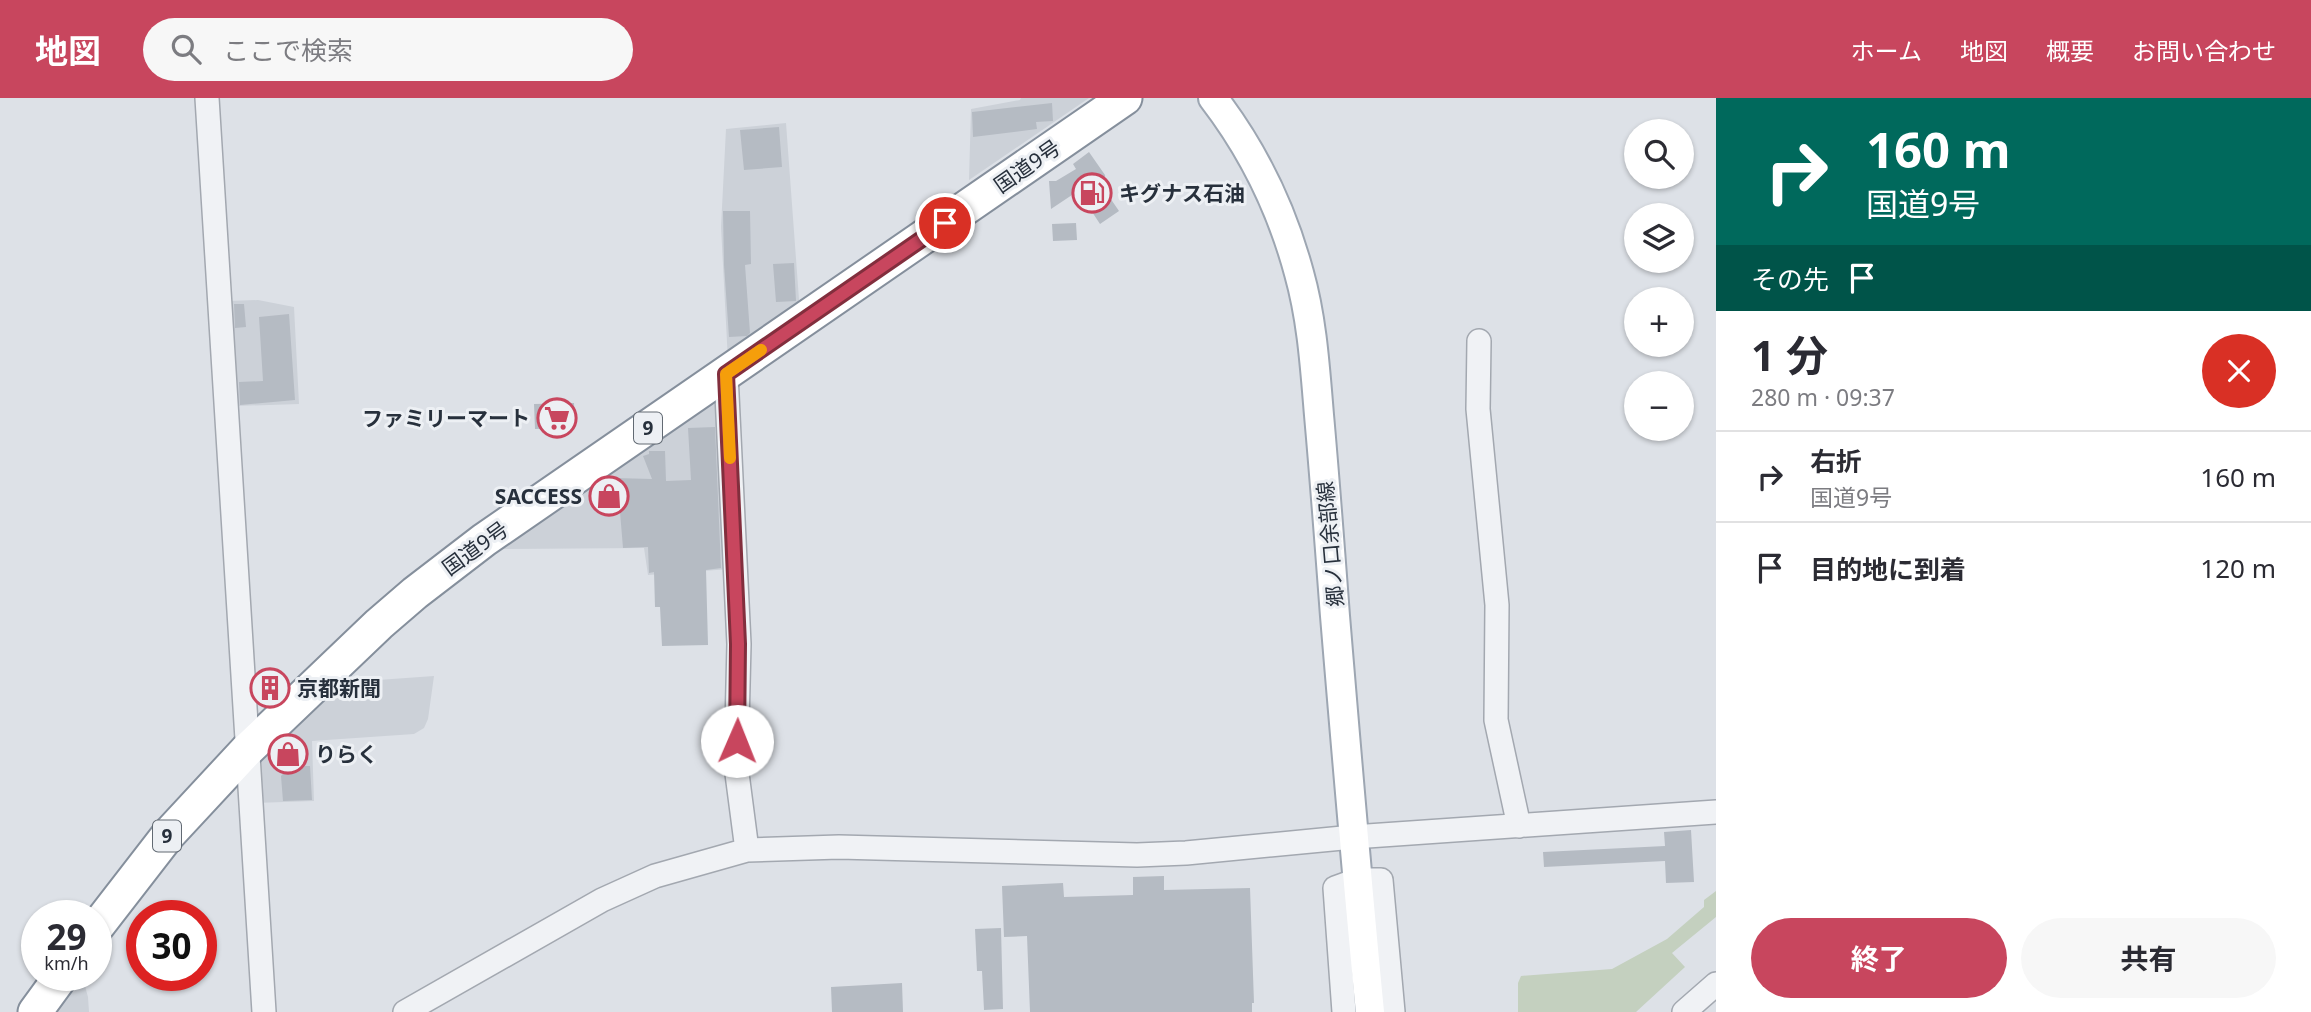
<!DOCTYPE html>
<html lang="ja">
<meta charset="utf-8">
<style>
body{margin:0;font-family:"Noto Sans","Noto Sans JP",sans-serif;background:#f7f7f7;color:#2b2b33;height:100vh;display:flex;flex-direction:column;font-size:26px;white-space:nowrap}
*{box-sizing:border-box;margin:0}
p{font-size:23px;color:#7c7c81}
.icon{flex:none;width:38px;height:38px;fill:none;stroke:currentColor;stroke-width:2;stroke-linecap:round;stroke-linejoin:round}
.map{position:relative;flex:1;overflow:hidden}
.side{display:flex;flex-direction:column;background:#fff;width:595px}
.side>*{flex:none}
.hud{background:#00695c;color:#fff;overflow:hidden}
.buttons{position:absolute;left:1624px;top:21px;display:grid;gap:14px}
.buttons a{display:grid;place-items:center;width:70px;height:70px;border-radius:50%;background:#fff;box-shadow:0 2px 5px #0004;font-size:35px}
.speed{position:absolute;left:21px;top:802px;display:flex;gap:14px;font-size:35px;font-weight:700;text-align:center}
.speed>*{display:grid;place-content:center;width:91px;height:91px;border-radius:50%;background:#fff;box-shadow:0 2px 5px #0004;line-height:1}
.speed small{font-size:18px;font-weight:400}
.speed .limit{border:10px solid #d22;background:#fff;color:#111}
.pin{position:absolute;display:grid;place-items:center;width:60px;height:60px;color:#fff;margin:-30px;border:4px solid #fff;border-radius:50%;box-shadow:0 2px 7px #0007}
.me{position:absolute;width:77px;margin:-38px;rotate:1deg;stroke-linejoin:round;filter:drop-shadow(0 0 5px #0008)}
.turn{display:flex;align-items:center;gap:24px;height:147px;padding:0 35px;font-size:32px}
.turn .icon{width:91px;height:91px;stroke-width:2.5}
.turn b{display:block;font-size:49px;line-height:60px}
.then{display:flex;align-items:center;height:66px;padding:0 35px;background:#0003;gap:14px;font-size:26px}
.round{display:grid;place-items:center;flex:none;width:74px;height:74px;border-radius:37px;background:#f7f7f7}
.overview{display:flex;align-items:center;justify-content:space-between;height:119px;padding:0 35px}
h1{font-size:42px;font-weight:700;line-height:52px}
.action{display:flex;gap:14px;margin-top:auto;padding:14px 35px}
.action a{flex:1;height:80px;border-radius:42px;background:#c8465e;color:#fff;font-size:28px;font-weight:700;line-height:80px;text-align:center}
.action a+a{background:#f7f7f7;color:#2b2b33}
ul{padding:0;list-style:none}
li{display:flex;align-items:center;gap:21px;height:91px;padding:0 35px;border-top:2px solid #e1e1e2}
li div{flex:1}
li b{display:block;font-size:26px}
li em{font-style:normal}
header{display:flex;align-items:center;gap:42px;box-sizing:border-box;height:98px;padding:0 35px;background:#c8465e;color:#fff}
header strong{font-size:33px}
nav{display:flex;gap:38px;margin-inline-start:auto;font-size:24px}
.search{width:490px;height:63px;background:#f7f7f7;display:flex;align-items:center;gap:18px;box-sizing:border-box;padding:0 24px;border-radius:38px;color:#7c7c81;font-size:26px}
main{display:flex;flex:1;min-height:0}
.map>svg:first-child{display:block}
</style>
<header>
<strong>地図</strong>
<div class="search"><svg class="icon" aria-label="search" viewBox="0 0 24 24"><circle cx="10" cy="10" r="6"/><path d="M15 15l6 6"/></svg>ここで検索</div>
<nav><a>ホーム</a><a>地図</a><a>概要</a><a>お問い合わせ</a></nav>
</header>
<main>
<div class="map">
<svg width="1716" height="914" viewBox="0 0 1716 914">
<rect width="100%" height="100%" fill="#dde1e7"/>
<!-- built -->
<path fill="#ccd1d8" d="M 1021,0 L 1089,0 L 969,82 L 971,11 L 1020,2 Z
M 786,25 L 800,215 L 728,263 L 721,129 L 726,31 Z
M 258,202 L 294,209 L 299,306 L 235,308 L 228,203 Z
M 717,298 L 730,471 L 648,477 L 644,450 L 499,451 Z
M 434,578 L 428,621 L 424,630 L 414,636 L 312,643 L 314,703 L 252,705 L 250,670 L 336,585 Z
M 73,877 L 82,877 L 88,899 L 89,914 L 46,914 Z"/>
<!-- green -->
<path fill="#c4d0bf" d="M 1716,793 L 1716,819 L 1672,855 L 1685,869 L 1636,914 L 1518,914 L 1518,885 L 1521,878 L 1612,871 L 1667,841 L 1704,809 L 1704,802 Z"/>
<!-- building -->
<path fill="#b5bbc3" d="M 1052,5 L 1053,23 L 1036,24 L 1037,31 L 973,39 L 972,14 Z
M 779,29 L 782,69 L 744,72 L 740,32 Z
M 1089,54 L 1105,77 L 1106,94 L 1119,113 L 1100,126 L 1075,88 L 1075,95 L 1051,111 L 1049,83 L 1056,83 L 1076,71 L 1073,66 Z
M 723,113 L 750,113 L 751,166 L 745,167 L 750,235 L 747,238 L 729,239 L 724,167 Z
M 1076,125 L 1077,142 L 1053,143 L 1052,126 Z
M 794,165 L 796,203 L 776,204 L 773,166 Z
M 234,206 L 244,206 L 246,229 L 235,230 Z
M 289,216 L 295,302 L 240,307 L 239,284 L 263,283 L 259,219 Z
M 574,305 L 575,330 L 535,331 L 534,306 Z
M 715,329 L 721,470 L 706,472 L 708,547 L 662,548 L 660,509 L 655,509 L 654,474 L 649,475 L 648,449 L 623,450 L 620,414 L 613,414 L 614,380 L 652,381 L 643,358 L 649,356 L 649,353 L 665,353 L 666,383 L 691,382 L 688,330 Z
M 278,582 L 279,595 L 277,597 L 261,598 L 260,583 Z
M 290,668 L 310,668 L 312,702 L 283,703 L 281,678 Z
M 1691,732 L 1694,784 L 1666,785 L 1665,763 L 1544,769 L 1543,754 L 1665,748 L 1664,734 Z
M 1164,778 L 1164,792 L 1250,790 L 1254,905 L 1252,905 L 1252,914 L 1030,914 L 1027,838 L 1004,839 L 1002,788 L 1063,785 L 1064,799 L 1133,797 L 1133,779 Z
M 1001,830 L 1003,911 L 984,912 L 982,873 L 977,873 L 975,831 Z
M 902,885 L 903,914 L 832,914 L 831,889 Z"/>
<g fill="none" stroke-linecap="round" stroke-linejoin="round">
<!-- minor casing -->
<g stroke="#a3a8b0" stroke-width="26">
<path id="minor" d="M 207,0 L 264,914
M 1479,243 L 1478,311 L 1497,507 L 1496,622 L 1519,728
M 726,276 L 739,546 L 736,668 L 747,752
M 405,914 L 602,802 L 655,778 L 747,752 L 839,749 L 1137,757 L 1186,755 L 1353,739 L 1716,714
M 1344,914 L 1335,790 L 1357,782 L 1381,782 L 1393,914
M 1684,914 L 1716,886"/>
</g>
<!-- major casing -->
<g stroke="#9da6b2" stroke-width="32">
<path id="major" d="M 1213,0 C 1253,52 1282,112 1299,175 C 1312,221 1315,269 1319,317 C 1325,384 1330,451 1335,518 C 1346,650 1357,782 1370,914"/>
</g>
<!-- highway casing -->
<g stroke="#858f9c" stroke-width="37">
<path id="highway" d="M 96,830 L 168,737 L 246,653 L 379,526 L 415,495 L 484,442 L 1125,0
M 35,914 L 62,877"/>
</g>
<!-- minor -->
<use href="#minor" stroke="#f0f2f5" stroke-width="23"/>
<!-- major -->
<use href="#major" stroke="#fff" stroke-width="28"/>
<!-- highway -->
<use href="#highway" stroke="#fff" stroke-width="33"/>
</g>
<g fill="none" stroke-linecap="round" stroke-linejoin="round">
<!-- route casing -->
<g stroke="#822e3d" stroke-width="18">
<path id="route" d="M 737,643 L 738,546 L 726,276 L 945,125"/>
</g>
<!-- route -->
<use href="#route" stroke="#c8465e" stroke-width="12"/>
<!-- slow -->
<path stroke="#f59e0b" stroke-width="12" d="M 730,360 L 726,276 L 761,252"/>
</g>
<!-- icons -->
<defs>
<g id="fuel-ring" transform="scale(2.0125)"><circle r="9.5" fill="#edf0f4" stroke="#c8465e" stroke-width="1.5"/><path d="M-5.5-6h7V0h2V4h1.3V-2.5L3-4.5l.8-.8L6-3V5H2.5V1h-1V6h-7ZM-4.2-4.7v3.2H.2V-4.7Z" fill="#c8465e"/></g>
<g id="supermarket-ring" transform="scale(2.0125)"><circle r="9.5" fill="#edf0f4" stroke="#c8465e" stroke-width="1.5"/><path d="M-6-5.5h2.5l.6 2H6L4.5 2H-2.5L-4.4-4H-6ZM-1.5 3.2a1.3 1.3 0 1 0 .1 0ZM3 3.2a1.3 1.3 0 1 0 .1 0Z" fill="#c8465e"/></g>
<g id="shop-ring" transform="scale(2.0125)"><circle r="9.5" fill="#edf0f4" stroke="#c8465e" stroke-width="1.5"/><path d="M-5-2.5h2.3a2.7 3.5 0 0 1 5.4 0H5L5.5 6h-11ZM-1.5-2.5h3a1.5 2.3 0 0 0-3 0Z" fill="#c8465e"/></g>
<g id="building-ring" transform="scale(2.0125)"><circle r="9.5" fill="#edf0f4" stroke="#c8465e" stroke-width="1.5"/><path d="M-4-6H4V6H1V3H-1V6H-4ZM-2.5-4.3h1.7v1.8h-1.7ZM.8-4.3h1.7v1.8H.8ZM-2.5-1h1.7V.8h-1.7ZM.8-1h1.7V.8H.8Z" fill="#c8465e"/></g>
</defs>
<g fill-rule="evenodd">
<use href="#fuel-ring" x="1092" y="95"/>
<use href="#supermarket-ring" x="557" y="320"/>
<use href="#shop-ring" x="609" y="398"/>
<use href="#building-ring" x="270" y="590"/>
<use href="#shop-ring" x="288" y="656"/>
</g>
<g text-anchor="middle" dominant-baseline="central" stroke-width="6" stroke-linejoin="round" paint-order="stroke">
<!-- shield labels -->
<g fill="#edf0f4" stroke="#626a73" stroke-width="2">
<rect x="634" y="314.5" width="28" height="31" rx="5"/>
<rect x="153" y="722.5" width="28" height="31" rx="5"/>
</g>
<g font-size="19" font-weight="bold" fill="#27303c">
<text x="648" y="330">9</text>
<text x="167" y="738">9</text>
</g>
<!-- street labels -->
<g font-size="21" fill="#27303c" stroke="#edf0f4">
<text transform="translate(1027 68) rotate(-35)">国道9号</text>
<text transform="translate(1330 446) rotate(-95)">郷ノ口余部線</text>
<text transform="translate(475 450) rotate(-36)">国道9号</text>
</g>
<!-- poi labels -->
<g font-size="21" font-weight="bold" fill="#27303c" stroke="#edf0f4" text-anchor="start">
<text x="1119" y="95">キグナス石油</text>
<text x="530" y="320" text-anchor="end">ファミリーマート</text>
<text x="582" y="398" text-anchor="end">SACCESS</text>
<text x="297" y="590">京都新聞</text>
<text x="315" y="656">りらく</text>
</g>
</g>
</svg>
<div class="buttons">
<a><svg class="icon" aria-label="search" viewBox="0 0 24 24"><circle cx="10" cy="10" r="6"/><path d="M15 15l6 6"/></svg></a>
<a><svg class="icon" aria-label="layers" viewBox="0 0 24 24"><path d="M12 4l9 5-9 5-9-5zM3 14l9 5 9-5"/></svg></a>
<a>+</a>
<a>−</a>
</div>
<div class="speed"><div>29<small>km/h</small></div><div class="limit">30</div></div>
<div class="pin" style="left:945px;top:125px;background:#d93025"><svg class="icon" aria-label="arrive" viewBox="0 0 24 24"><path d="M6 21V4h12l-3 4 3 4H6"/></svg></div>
<svg class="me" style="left:737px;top:643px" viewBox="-20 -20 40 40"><circle r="19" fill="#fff"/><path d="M0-13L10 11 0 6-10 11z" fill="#c8465e"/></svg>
</div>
<section class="side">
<div class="hud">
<div class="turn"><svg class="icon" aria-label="right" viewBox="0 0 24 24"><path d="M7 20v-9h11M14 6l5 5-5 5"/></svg><div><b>160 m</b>国道9号</div></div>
<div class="then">その先<svg class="icon" aria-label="arrive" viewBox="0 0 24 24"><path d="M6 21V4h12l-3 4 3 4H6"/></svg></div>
</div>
<div class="overview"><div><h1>1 分</h1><p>280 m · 09:37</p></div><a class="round" style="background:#d93025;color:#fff"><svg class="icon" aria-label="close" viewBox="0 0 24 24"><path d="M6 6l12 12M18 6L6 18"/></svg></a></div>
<ul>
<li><svg class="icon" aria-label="right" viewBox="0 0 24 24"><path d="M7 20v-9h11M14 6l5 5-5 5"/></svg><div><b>右折</b><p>国道9号</p></div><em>160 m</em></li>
<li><svg class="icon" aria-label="arrive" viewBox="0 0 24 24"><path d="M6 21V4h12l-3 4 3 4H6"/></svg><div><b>目的地に到着</b></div><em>120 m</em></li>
</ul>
<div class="action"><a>終了</a><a>共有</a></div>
</section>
</main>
